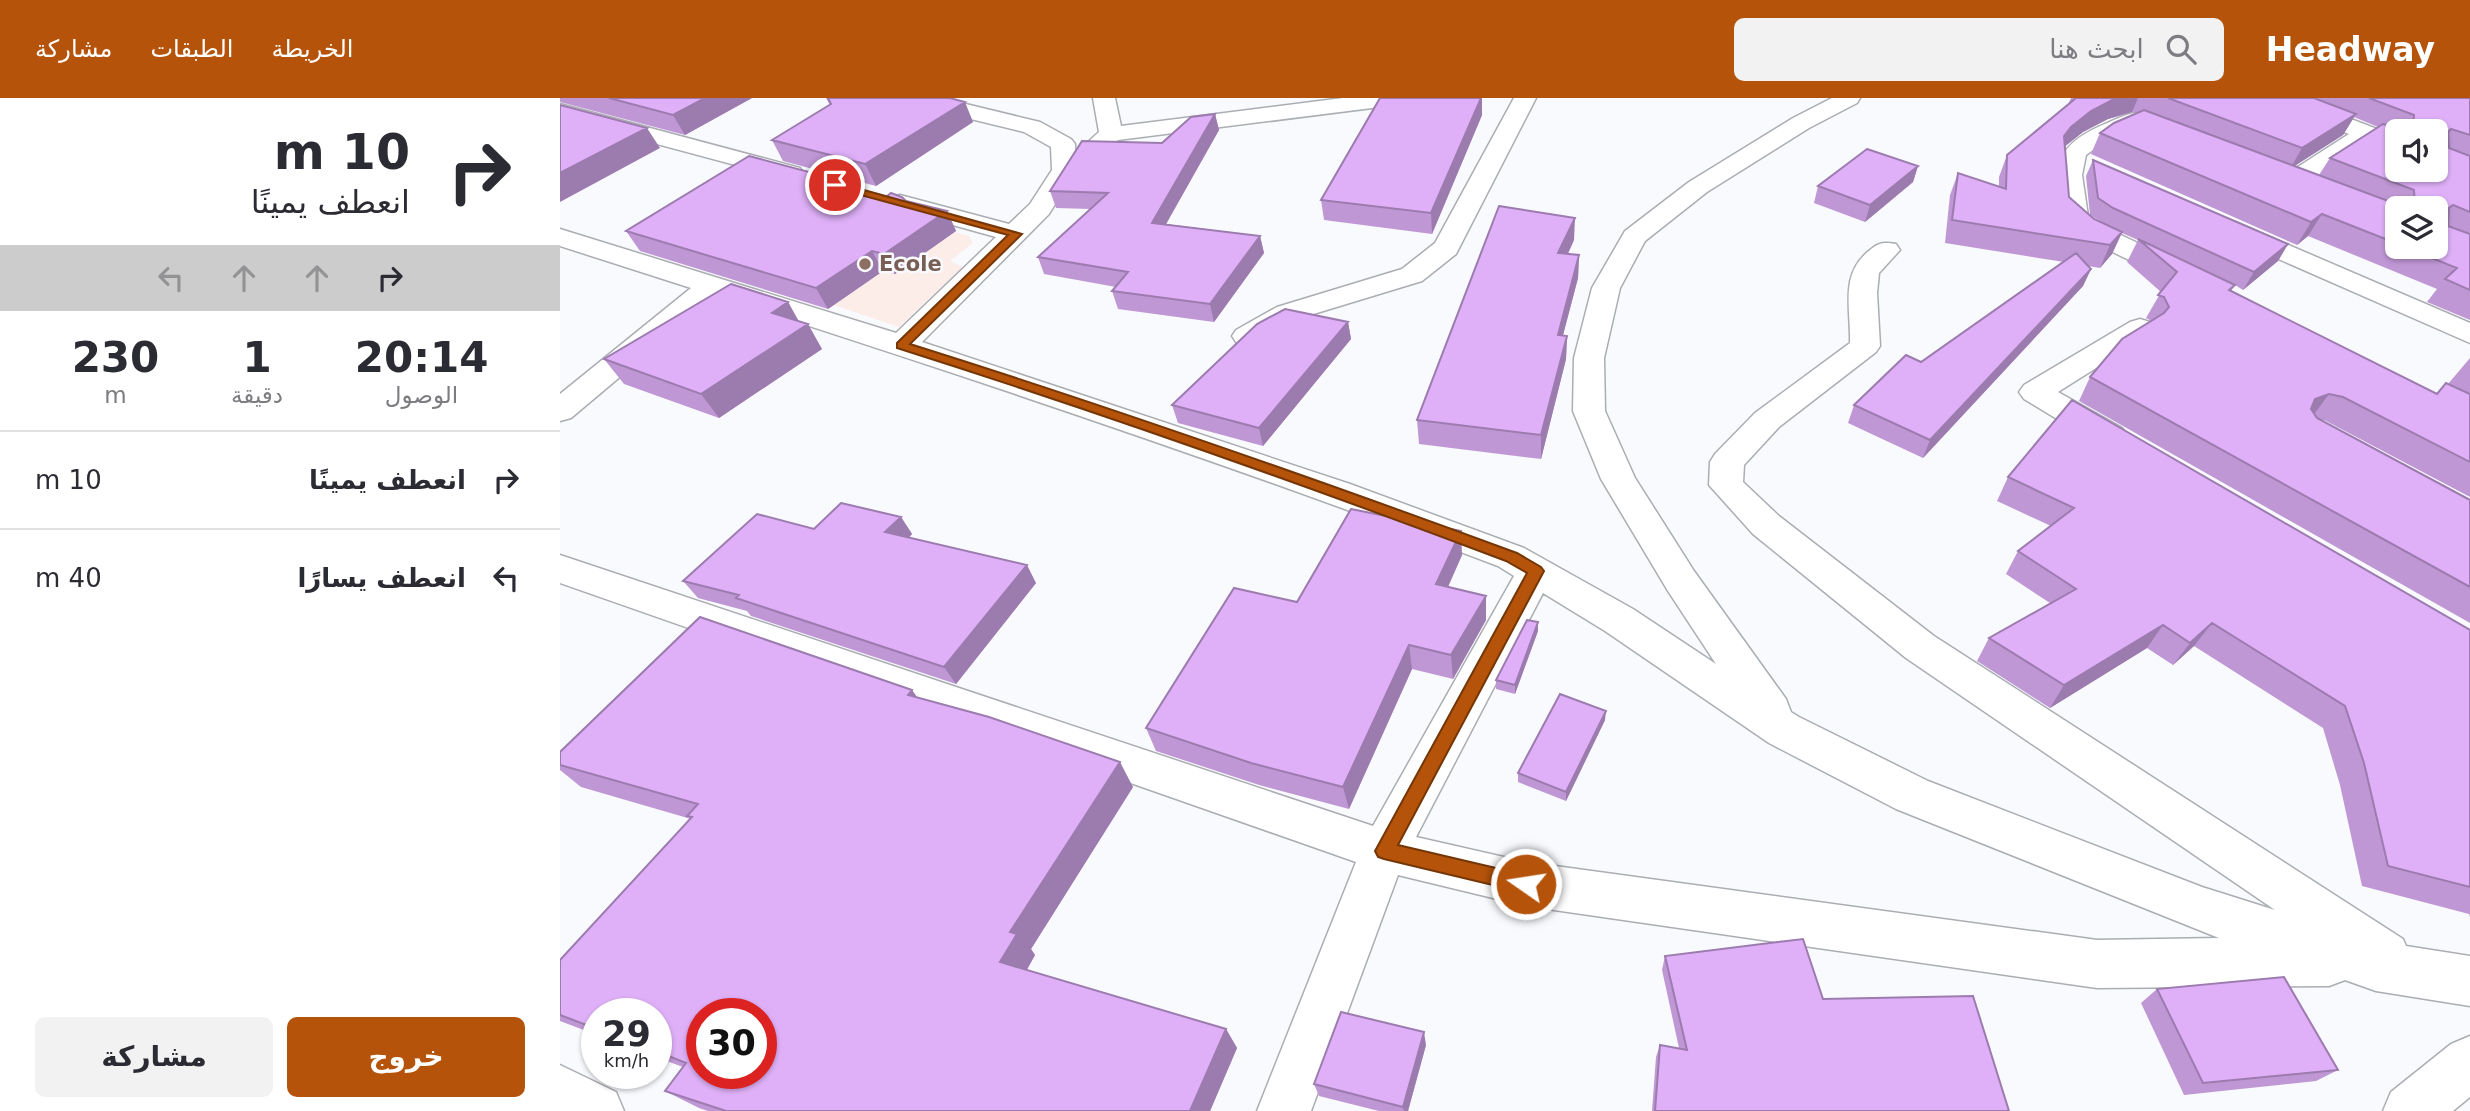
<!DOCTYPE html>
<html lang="ar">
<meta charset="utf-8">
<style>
body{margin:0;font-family:"DejaVu Sans","Noto Naskh Arabic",sans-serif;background:#f2f2f3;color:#2b2b33;direction:rtl;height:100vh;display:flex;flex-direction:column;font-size:26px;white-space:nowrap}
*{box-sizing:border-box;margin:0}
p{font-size:23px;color:#7c7c81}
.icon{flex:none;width:38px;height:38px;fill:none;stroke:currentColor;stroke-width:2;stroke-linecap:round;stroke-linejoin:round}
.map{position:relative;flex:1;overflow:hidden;direction:ltr}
.side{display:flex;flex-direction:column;background:#fff;width:560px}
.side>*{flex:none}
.guide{background:#fff;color:#2b2b33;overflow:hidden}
.fabs{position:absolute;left:1825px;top:21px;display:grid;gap:14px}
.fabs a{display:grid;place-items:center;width:63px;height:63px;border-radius:10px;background:#fff;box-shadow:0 2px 5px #0004;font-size:35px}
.speed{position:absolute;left:21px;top:900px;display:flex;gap:14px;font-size:35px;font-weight:700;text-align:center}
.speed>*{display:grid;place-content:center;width:91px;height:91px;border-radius:50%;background:#fff;box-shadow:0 2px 5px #0004;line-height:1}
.speed small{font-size:18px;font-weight:400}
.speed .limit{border:10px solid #d22;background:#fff;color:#111}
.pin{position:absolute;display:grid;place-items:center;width:60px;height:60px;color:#fff;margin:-30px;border:4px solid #fff;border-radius:50%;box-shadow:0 2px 7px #0007}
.me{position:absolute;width:77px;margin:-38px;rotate:283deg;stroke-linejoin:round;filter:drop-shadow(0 0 5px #0008)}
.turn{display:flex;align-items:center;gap:24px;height:147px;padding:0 35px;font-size:32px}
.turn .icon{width:91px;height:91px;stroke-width:2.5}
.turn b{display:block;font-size:49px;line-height:60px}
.lanes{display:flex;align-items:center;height:66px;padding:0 35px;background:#0003;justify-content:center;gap:35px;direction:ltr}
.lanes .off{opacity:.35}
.eta{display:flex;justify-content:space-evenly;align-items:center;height:119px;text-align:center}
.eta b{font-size:42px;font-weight:600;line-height:49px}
.button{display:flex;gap:14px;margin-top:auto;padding:14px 35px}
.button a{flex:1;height:80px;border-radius:10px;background:#b45309;color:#fff;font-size:28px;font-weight:600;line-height:80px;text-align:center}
.button a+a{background:#f2f2f3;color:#2b2b33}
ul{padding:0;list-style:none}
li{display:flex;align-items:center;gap:21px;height:98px;padding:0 35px;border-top:2px solid #e1e1e2}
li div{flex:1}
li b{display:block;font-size:26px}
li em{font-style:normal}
header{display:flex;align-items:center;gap:42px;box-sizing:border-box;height:98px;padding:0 35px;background:#b45309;color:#fff}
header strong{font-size:33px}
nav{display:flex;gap:38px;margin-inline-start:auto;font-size:24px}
.search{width:490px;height:63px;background:#f2f2f3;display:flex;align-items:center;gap:18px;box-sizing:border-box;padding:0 24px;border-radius:10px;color:#7c7c81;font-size:26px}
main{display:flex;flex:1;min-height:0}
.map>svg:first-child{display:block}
</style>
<header>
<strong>Headway</strong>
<div class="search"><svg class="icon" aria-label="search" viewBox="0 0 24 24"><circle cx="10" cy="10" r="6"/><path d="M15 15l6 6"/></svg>ابحث هنا</div>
<nav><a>الخريطة</a><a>الطبقات</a><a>مشاركة</a></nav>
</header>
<main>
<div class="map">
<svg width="1910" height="1013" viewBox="0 0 1910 1013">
<rect width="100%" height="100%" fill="#f9fafe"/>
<!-- education -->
<path fill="#fcede8" d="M 261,98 L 409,138 L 413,145 L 390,163 L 403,169 L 339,229 L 193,180 Z"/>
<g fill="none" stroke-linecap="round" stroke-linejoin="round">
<!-- minor casing -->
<g stroke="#aaadb2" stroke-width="3">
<path id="minor" d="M 342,0 L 381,0 L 480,24 L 511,41 L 515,46 L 516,72 L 489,116 L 362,244 L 790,386 L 964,450 L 1073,511 L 1156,566 L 1108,493 L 1041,381 L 1013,313 L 1014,260 L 1032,190 L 1065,133 L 1129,84 L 1233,20 L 1272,0 L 1300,0 L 1297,5 L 1249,30 L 1147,94 L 1085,143 L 1060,190 L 1044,260 L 1045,313 L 1075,380 L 1134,473 L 1226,601 L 1231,614 L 1239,619 L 1368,683 L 1642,789 L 1715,812 L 1346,560 L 1193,436 L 1149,387 L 1150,364 L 1155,356 L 1195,315 L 1290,245 C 1291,210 1279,176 1310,152 C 1319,144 1325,144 1336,146 L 1340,152 L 1319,175 L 1317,195 L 1320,248 L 1316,254 L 1219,329 L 1184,367 L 1183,384 L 1219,418 L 1374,538 L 1843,841 L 1846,848 L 1910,858 L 1910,908 L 1816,893 L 1785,882 L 1769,888 L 1537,890 L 966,808 L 838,777 L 751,1013 L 697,1013 L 796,764 L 0,485 L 0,457 L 813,728 L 954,478 L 938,468 C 680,370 419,282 156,198 L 11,320 L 0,323 L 0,296 L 131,190 L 0,148 L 0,131 L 336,235 L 436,139 L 331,110 L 327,105 L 331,100 L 340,97 L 449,126 L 470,106 L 492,72 L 491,49 L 464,34 L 345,5 ZM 983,495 L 1045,533 L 1209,645 L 1336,711 L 1659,840 L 1537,842 L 966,764 L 856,739 Z
M 533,0 L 555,0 L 561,28 L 783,0 L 847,0 L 844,5 L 836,7 L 558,42 C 546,51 539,60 524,56 L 520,51 L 539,34 Z
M 954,0 L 976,0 L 896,156 L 862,183 L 737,221 L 698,244 L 687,247 L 676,244 L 672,238 L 676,232 L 717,209 L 842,171 L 875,145 Z
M 1705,0 L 1736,0 L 1838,39 L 1838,54 L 1809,44 L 1740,89 L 1731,91 L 1722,89 L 1719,84 L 1722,79 L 1789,36 L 1708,5 Z
M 0,6 L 240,70 L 243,75 L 240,80 L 231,82 L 0,20 Z
M 1574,15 L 1596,23 L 1600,28 L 1596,33 L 1588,35 L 1574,30 L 1544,44 L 1526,57 L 1522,77 L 1528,118 L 1544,129 L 1628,169 L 1632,175 L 1628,181 L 1618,183 L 1608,181 L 1526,141 L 1502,121 C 1496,75 1490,51 1538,29 C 1550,24 1561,18 1574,15 Z
M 1675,124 L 1910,225 L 1910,245 L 1666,138 L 1662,132 L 1666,126 Z
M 1580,221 L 1590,224 L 1595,230 L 1590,236 L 1498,294 L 1562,330 L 1567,338 L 1562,346 L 1550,349 L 1538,346 L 1464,301 L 1459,294 L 1464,287 L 1570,224 Z
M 1910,938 L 1910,999 L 1893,1013 L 1823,1013 L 1831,994 L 1891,946 Z
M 0,967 L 56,994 L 64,1013 L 0,1013 Z"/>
</g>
<!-- minor -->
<use href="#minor" fill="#fff" fill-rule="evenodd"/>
</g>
<!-- wall -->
<path fill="#c097d5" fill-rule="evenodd" d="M 0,0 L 192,0 L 125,37 L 0,4 Z
M 266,0 L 390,0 L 413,24 L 316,88 L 223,63 L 212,42 L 270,7 Z
M 820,0 L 922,0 L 922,17 L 872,136 L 764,122 L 761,102 Z
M 1511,0 L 1910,0 L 1910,222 L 1867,204 L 1877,191 L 1748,138 L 1737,147 L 1531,56 L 1540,35 L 1579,14 L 1572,14 L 1548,21 L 1523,34 L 1505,48 L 1509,99 L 1534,121 L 1542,124 L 1530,117 L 1526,78 L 1533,62 L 1728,146 L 1718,163 L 1683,192 L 1675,187 L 1671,193 L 1877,296 L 1888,286 L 1910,260 L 1910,399 L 1766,323 L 1758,321 L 1910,402 L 1910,525 L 1519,303 L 1530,279 L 1592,223 L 1586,220 L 1601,194 L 1567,164 L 1578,142 L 1562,135 L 1552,156 L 1540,170 L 1528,168 L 1531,171 L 1523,188 L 1363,360 L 1288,325 L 1294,307 L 1361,264 L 1504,164 L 1385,145 L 1390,97 L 1398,75 L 1439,89 L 1439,79 L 1447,57 L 1508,7 ZM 1794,19 L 1818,29 L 1770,60 L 1759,77 L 1734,68 L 1783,37 ZM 1838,33 L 1876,33 L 1838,72 ZM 1838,110 L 1876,110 L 1876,149 L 1838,149 Z
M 655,16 L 659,32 L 606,126 L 700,138 L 704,155 L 654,224 L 558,211 L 552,193 L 556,189 L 484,176 L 478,159 L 530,111 L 496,110 L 490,93 L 602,45 Z
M 1358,68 L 1353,84 L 1305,124 L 1254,105 L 1258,88 Z
M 283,83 L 286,89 L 387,113 L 396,133 L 335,176 L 323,173 L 268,211 L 80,153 L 66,133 Z
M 1014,142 L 1008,156 L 1019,157 L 1018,180 L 1003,237 L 1007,238 L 1006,261 L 981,361 L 859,346 L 857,322 Z
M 228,204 L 239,224 L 262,251 L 159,320 L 64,286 L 44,261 Z
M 788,224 L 791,241 L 703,348 L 618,325 L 612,307 Z
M 1448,379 L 1910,532 L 1910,819 L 1909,816 L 1802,788 L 1780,687 L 1763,630 L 1634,548 L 1613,567 L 1587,550 L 1490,610 L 1417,563 L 1429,540 L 1490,505 L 1446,476 L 1458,453 L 1491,428 L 1437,403 Z
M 341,419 L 352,436 L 349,440 L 476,485 L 396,586 L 191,518 L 187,513 L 138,500 L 123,483 L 254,431 Z
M 902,457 L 888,489 L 926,522 L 893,581 L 852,571 L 789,711 L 699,687 L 596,653 L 586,630 L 737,504 Z
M 978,533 L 955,596 L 936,591 L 936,582 Z
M 358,600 L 573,689 L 471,851 L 475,857 L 467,872 L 666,931 L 677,950 L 650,1013 L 148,1013 L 139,1010 L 105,993 L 123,969 L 96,959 L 96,915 L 37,915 L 37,937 L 0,923 L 0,862 L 131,721 L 21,689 L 0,672 L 0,654 Z
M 1045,622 L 1006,703 L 958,684 L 958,675 Z
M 1105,858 L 1263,901 L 1449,1013 L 1092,1013 L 1096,959 L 1100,947 L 1119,950 L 1102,872 Z
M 1597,891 L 1778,972 L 1756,983 L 1624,997 L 1581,905 Z
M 866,947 L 848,1013 L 819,1013 L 759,998 L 754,986 Z"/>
<!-- shaded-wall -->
<path fill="#9c7bae" d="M 145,0 L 192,0 L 125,37 L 113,17 Z
M 921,0 L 922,0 L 922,17 L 872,136 L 871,115 Z
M 1556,0 L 1578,0 L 1572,14 L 1548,21 L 1523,34 L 1503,50 L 1504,38 L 1511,29 L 1531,13 Z
M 405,4 L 413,24 L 316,88 L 305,66 Z
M 655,16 L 659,32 L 597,142 L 592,125 Z
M 1796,16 L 1783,37 L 1730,71 L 1742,50 Z
M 87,30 L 100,50 L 0,104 L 0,75 Z
M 1358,68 L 1353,84 L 1305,124 L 1310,107 Z
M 283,83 L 293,103 L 276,87 Z
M 387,113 L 396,133 L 335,176 L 324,156 Z
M 1762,116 L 1748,138 L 1737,147 L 1751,124 Z
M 1015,120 L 1014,142 L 997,178 L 998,155 Z
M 1562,134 L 1552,156 L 1540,170 L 1550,147 Z
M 700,138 L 704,155 L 654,224 L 650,206 Z
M 1728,146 L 1718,163 L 1683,192 L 1694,174 Z
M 312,153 L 323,173 L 268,211 L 256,190 Z
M 1019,157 L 1018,180 L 997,260 L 998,237 Z
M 1531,171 L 1523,188 L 1363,360 L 1370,342 Z
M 228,204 L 242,229 L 212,215 Z
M 788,224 L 791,241 L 703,348 L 699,330 Z
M 248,226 L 262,251 L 159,320 L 141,296 Z
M 1007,238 L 1006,261 L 981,361 L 981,337 Z
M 1769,296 L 1752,319 L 1739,324 L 1755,301 Z
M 341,419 L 352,436 L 337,452 L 325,434 Z
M 901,433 L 902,457 L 878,511 L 876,486 Z
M 467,467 L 476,485 L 396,586 L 384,569 Z
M 926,498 L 926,522 L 893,581 L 891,557 Z
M 978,524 L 978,533 L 955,596 L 955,587 Z
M 1652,525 L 1634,548 L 1613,567 L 1630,545 Z
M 1603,527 L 1587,550 L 1490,610 L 1504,587 Z
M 849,547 L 852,571 L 789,711 L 783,689 Z
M 352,592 L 371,618 L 348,597 Z
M 1046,613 L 1045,622 L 1006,703 L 1006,694 Z
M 560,664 L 573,689 L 471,851 L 475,857 L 459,885 L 440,864 L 450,834 Z
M 666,931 L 677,950 L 650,1013 L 630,1013 Z
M 864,934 L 866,947 L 848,1013 L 844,1013 L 843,1009 Z"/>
<!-- building -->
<path fill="#dfb0f8" stroke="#9c7bae" stroke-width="2" fill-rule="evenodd" d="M 49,0 L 145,0 L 113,17 Z
M 268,0 L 390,0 L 405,4 L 305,66 L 212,42 L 271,6 Z
M 820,0 L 921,0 L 871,115 L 761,102 Z
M 1516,0 L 1556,0 L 1531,13 L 1511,29 L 1504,38 L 1509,99 L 1534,121 L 1562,134 L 1550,147 L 1392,122 L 1398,75 L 1446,91 L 1447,57 Z
M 1608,0 L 1754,0 L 1796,16 L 1742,50 Z
M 1809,0 L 1910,0 L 1910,37 L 1891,31 L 1888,34 L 1889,50 L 1910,58 L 1910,114 L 1893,107 L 1889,110 L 1888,128 L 1910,136 L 1910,192 L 1885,181 L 1897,170 L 1844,149 L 1876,149 L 1876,110 L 1855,110 L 1854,92 L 1770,60 L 1823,26 L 1848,33 L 1838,33 L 1838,72 L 1876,72 L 1876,33 L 1853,33 L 1854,17 Z
M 0,7 L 87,30 L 0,75 Z
M 1584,12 L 1847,110 L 1838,110 L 1838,146 L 1762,116 L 1751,124 L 1540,35 L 1554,25 Z
M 655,16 L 592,125 L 700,138 L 650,206 L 552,193 L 568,174 L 478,159 L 548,95 L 490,93 L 522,43 L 602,45 L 631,19 Z
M 1307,51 L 1358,68 L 1310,107 L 1258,88 Z
M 189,58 L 283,83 L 276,87 L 326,99 L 331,95 L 342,99 L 346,103 L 387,113 L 324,156 L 312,153 L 256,190 L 66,133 Z
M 1533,62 L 1728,146 L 1694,174 L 1553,110 L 1538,100 Z
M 939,108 L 1015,120 L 998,155 L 1019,157 L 998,237 L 1007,238 L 981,337 L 857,322 Z
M 1578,141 L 1675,187 L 1669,192 L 1877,296 L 1886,285 L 1910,296 L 1910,364 L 1783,299 L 1769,296 L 1755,301 L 1751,311 L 1757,320 L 1910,402 L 1910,489 L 1530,279 L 1562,241 L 1604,215 L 1609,209 L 1604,199 L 1598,197 L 1617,174 Z
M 1516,155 L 1531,171 L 1370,342 L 1294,307 L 1346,257 L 1361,264 Z
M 171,186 L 228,204 L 212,215 L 248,226 L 141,296 L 44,261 Z
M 725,211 L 788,224 L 699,330 L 612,307 L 697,226 Z
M 1512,302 L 1910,532 L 1910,789 L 1828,768 L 1804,665 L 1785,608 L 1652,525 L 1630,545 L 1603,527 L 1504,587 L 1429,540 L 1516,491 L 1458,453 L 1514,410 L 1448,379 Z
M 281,405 L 341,419 L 325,434 L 467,467 L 384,569 L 176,500 L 179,497 L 123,483 L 197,416 L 254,431 Z
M 791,411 L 901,433 L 876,486 L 926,498 L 891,557 L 849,547 L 783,689 L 691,665 L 586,630 L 674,490 L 737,504 Z
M 140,519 L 352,592 L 348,597 L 429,619 L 560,664 L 450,834 L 457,836 L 440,864 L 666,931 L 630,1013 L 166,1013 L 105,993 L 126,965 L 96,953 L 96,915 L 37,915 L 37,931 L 0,917 L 0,862 L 132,719 L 127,718 L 138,706 L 0,667 L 0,654 ZM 142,915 L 201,915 L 201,975 L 142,975 Z
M 967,522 L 978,524 L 955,587 L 936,582 Z
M 1000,596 L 1046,613 L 1006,694 L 958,675 Z
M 1243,841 L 1263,901 L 1413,898 L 1449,1013 L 1095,1013 L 1100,947 L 1127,952 L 1105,858 Z
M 1724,879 L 1778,972 L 1643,985 L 1597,891 Z
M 781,914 L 864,934 L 843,1009 L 754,986 Z"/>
<!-- route -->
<path fill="#b45309" stroke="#753606" stroke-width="2" d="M 275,84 L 462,136 L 350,246 C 554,310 756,381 957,455 L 981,469 L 984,473 L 838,747 L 966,777 L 973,779 L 976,786 L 973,792 L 966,795 L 824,761 L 818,759 L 815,753 L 967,475 L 946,463 C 745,387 542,315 337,250 L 337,245 L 448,137 L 271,89 L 270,87 Z"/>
<!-- markers -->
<circle fill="#8d6e63" stroke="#f9fafe" stroke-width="2.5" cx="305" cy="166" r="7"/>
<g text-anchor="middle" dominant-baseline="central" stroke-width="5" stroke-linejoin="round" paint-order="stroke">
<!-- far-education labels -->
<g font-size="21" font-weight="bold" fill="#785e54" stroke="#f9fafe" text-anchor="start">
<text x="319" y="166">Ecole</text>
</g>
</g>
</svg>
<div class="fabs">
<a><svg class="icon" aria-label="sound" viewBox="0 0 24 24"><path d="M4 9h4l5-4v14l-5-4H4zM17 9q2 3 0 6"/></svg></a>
<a><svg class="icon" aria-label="layers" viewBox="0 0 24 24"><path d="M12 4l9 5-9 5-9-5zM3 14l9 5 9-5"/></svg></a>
</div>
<div class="speed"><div>29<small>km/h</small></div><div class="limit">30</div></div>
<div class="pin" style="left:275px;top:87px;background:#d93025"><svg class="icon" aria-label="arrive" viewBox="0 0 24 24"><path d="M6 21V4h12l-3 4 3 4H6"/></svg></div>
<svg class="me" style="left:966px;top:786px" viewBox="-20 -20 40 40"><circle r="17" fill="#b45309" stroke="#fff" stroke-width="3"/><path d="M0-11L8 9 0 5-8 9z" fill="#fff"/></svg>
</div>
<section class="side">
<div class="guide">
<div class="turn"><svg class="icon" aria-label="right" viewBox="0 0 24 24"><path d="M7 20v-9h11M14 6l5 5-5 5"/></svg><div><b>10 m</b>انعطف يمينًا</div></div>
<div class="lanes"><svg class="icon off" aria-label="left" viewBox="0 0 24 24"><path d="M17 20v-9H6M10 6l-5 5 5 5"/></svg><svg class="icon off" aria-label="ahead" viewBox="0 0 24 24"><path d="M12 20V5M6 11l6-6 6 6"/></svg><svg class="icon off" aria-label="ahead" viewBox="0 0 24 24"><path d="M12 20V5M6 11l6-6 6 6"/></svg><svg class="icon" aria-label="right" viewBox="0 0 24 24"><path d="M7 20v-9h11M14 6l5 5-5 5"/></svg></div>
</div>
<div class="eta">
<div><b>20:14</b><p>الوصول</p></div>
<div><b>1</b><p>دقيقة</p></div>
<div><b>230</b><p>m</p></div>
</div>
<ul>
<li><svg class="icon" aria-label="right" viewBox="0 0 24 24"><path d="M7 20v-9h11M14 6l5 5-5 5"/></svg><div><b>انعطف يمينًا</b></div><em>10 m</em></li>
<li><svg class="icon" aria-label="left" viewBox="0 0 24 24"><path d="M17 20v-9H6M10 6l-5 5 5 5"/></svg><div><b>انعطف يسارًا</b></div><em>40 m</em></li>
</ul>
<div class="button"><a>خروج</a><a>مشاركة</a></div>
</section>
</main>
